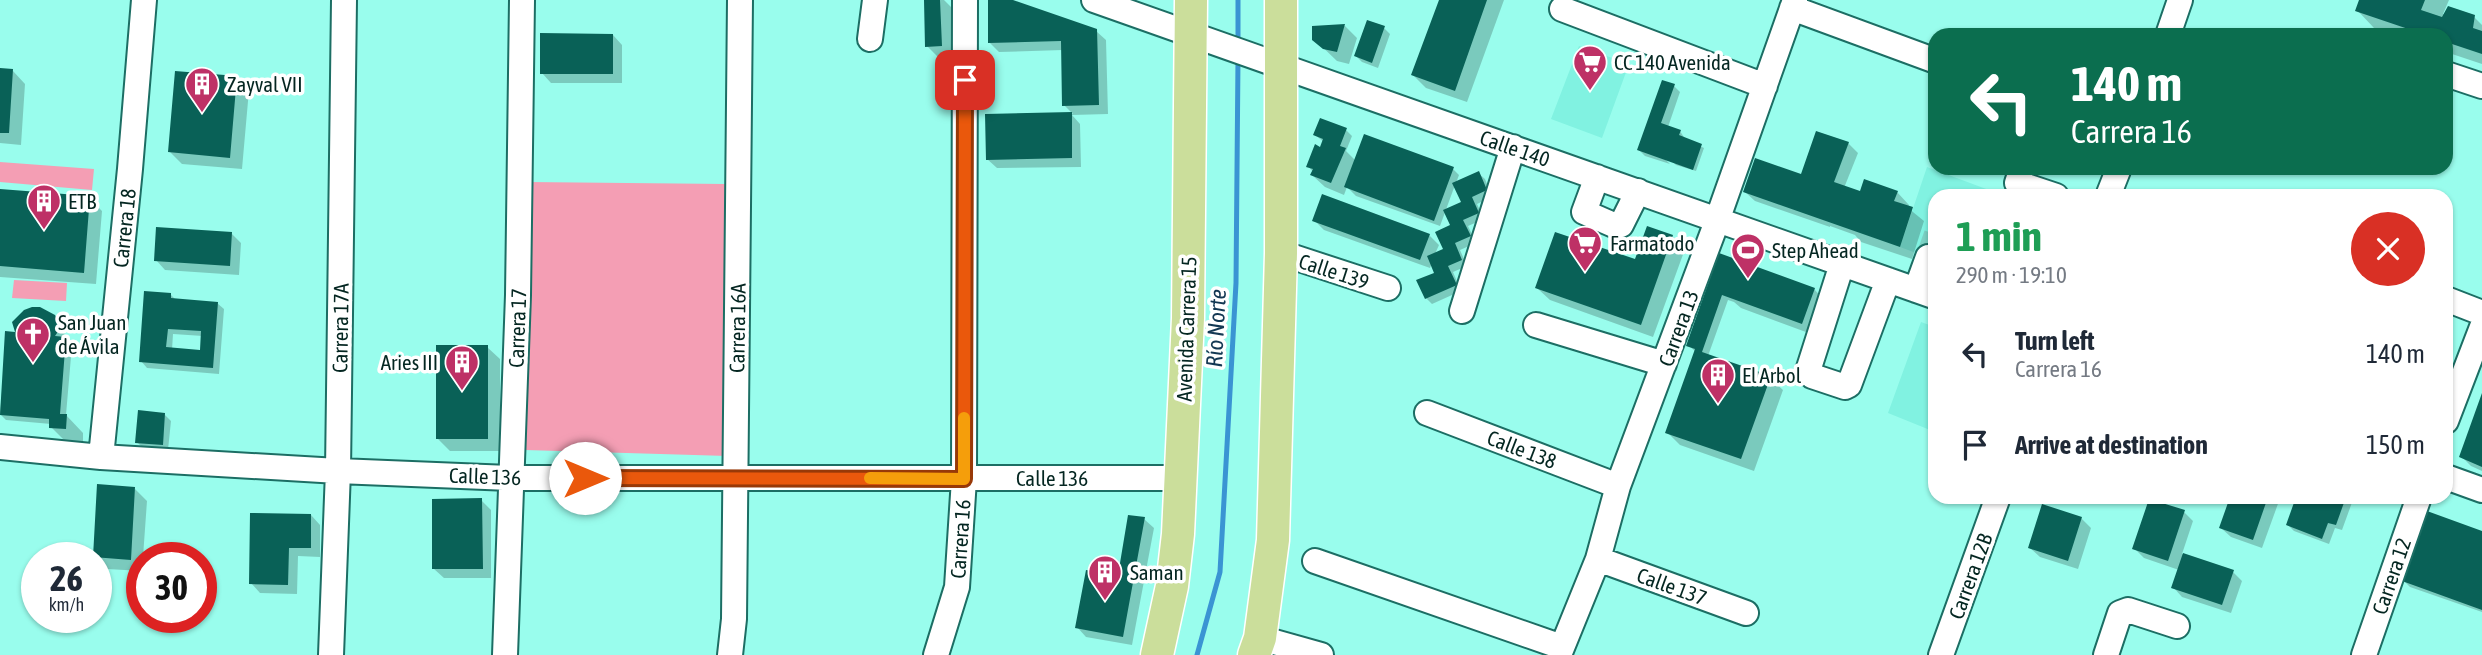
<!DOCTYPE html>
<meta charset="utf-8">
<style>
body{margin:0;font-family:"Asap Condensed",sans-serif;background:#f2f2f3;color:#1f2937;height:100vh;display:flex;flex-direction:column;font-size:26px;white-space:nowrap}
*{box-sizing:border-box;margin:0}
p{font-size:23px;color:#747a83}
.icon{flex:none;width:38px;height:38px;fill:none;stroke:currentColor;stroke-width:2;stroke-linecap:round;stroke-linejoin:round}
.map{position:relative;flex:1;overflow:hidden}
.side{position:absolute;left:1928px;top:189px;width:525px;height:315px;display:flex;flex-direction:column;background:#fff;border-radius:21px;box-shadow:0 2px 5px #0004}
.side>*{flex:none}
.top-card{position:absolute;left:1928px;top:28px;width:525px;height:147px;border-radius:21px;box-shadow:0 2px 5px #0004;background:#0b6e4f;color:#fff;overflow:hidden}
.speed{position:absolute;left:21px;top:542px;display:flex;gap:14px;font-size:35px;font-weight:700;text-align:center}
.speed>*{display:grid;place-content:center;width:91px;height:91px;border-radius:50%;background:#fff;box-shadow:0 2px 5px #0004;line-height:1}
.speed small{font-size:18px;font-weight:400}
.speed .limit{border:10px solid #d22;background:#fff;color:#111}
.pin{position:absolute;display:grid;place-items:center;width:60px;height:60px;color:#fff;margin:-30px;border-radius:14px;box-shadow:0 4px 10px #0006}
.me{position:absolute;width:77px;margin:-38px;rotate:90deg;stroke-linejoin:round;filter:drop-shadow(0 0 5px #0008)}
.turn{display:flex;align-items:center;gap:24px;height:147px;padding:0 28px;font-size:32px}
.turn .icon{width:91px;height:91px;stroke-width:2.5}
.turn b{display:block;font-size:49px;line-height:60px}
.round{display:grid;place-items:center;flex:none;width:74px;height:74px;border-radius:37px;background:#f2f2f3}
.head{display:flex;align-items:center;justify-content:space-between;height:119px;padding:0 28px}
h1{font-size:42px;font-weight:700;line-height:52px;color:#1e9e55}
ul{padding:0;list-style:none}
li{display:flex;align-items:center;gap:21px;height:91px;padding:0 28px}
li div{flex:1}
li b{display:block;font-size:26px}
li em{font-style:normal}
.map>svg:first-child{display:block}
</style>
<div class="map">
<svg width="2482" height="655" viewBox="0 0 2482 655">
<rect width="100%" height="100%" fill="#99fded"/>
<!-- built -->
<path fill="#81f2e1" d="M 1579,46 L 1629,64 L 1602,138 L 1551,119 Z
M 1927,167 L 2005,196 L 1936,196 L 1935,260 L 1900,247 Z
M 1921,322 L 1935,327 L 1935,432 L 1888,413 Z"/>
<!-- green -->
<path fill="#f49eb4" d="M 0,162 L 94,169 L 92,190 L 0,182 Z
M 528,182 L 726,184 L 728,456 L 525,450 Z
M 14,280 L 67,283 L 66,301 L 12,298 Z"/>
<!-- shadow -->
<path fill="#0003" fill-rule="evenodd" d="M 903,0 L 944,0 L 952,8 L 954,58 L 940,59 L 927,46 L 926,0 Z
M 990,0 L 1009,0 L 1096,31 L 1106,40 L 1108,114 L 1072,115 L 1080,124 L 1081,167 L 997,168 L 987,159 L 987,115 L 1073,114 L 1064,105 L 1063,50 L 999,52 L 990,43 Z
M 1440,0 L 1504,0 L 1467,102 L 1426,88 L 1413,75 Z
M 2360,0 L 2449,0 L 2443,14 L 2474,17 L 2482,25 L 2482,64 L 2446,52 L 2446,35 L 2395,35 L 2374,28 L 2357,10 Z
M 1345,26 L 1357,38 L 1349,64 L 1337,61 L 1314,39 L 1313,27 Z
M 1384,28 L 1390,34 L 1378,68 L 1362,62 L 1356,56 Z
M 613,35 L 622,45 L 622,83 L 551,83 L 542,73 Z
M 0,70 L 13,71 L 25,84 L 21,145 L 0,143 Z
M 236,77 L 249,90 L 242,169 L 182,164 L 170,152 Z
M 1674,86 L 1680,92 L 1668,127 L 1680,131 L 1685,139 L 1704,148 L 1696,171 L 1676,165 L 1670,159 L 1665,159 L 1670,164 L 1645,156 L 1639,150 Z
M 1346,130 L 1352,136 L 1346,151 L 1356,161 L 1453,169 L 1459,175 L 1456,183 L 1478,173 L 1485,179 L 1492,197 L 1477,204 L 1484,219 L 1468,226 L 1476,243 L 1460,250 L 1467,266 L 1453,272 L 1461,291 L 1432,304 L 1426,298 L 1436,273 L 1432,263 L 1430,268 L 1324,230 L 1314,220 L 1429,235 L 1439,245 L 1435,254 L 1444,250 L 1463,203 L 1455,185 L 1440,226 L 1356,196 L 1347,187 L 1344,195 L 1325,187 L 1312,175 L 1313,172 L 1308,166 L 1324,142 L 1315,135 Z
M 1848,143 L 1858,153 L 1844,188 L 1861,194 L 1897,192 L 1909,205 L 1908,208 L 1924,221 L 1912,259 L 1861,242 L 1855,235 L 1830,226 L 1830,227 L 1755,201 L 1745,192 L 1802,176 Z
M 0,191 L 89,198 L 102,211 L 96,284 L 0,277 Z
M 1648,228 L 1673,237 L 1685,249 L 1653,337 L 1550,300 L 1537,288 L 1636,261 Z
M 231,233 L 241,243 L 239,275 L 165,270 L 156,260 Z
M 1720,256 L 1814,289 L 1826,302 L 1814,335 L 1741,308 L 1734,302 L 1728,300 L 1708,356 L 1770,378 L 1783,390 L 1754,471 L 1680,445 L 1667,432 L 1696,352 L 1688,345 Z
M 171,295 L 176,300 L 217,303 L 224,309 L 219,374 L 147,368 L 141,361 ZM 173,334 L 203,336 L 201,352 L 172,350 Z
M 54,316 L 65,330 L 64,337 L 72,345 L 66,415 L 83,433 L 83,445 L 68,444 L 51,427 L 51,424 L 6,420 L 0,414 L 7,333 L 17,334 Z
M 487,347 L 500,359 L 500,451 L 450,451 L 438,439 Z
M 2482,397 L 2482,471 L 2471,466 L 2461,456 Z
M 164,414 L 171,421 L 168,450 L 143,448 L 137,442 Z
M 135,489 L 147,501 L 142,571 L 107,569 L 94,556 Z
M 2125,497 L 2149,497 L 2148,500 L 2184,512 L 2193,521 L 2182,554 L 2233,572 L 2242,581 L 2231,613 L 2182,597 L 2173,587 L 2179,570 L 2144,558 L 2134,548 L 2149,505 Z
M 2232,497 L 2276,497 L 2279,501 L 2262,548 L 2231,537 L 2221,528 Z
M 2298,497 L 2354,497 L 2342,530 L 2335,528 L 2329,544 L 2294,531 L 2288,525 Z
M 481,500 L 491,510 L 491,578 L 444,578 L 434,569 Z
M 311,515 L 320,525 L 320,557 L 298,556 L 297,594 L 260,593 L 251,583 Z
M 2081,518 L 2091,528 L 2078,569 L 2040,557 L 2030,548 Z
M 1144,519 L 1154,528 L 1132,645 L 1086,637 L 1077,627 L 1119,577 Z
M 2482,533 L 2482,612 L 2410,587 L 2404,581 Z"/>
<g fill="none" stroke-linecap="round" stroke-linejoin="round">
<!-- stream -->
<path stroke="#3a94d3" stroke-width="5" d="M 1238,0 L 1238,42
M 1197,655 L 1220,572 L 1236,283 L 1238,59"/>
</g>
<!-- building -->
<path fill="#096157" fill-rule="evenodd" d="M 924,0 L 940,0 L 942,46 L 925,47 Z
M 988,0 L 1013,0 L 1097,29 L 1099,105 L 1062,106 L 1061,41 L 988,43 Z
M 1439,0 L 1487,0 L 1455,91 L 1411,75 Z
M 2359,0 L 2425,0 L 2421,10 L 2442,17 L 2448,6 L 2475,15 L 2473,28 L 2482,31 L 2482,54 L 2446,42 L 2446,35 L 2426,35 L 2355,11 Z
M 1367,20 L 1385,26 L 1372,63 L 1354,56 Z
M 1345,24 L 1337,52 L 1323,49 L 1312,40 L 1312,26 Z
M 540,33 L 613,34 L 613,74 L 540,74 Z
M 0,68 L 13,69 L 9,133 L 0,133 Z
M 175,71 L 237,76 L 230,158 L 168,152 Z
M 1662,80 L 1675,84 L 1661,123 L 1681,130 L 1679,135 L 1702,144 L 1693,170 L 1637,150 Z
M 1072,112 L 1072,158 L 986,160 L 985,114 Z
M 1320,118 L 1347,128 L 1340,146 L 1346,148 L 1331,183 L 1310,175 L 1313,169 L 1306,167 L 1315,144 L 1320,147 L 1323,139 L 1313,135 Z
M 1816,131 L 1849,142 L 1834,182 L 1860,191 L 1864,179 L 1898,191 L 1894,201 L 1913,207 L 1900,247 L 1743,192 L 1755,158 L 1801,174 Z
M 1364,134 L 1454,167 L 1434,221 L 1344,187 Z
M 1479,171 L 1487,190 L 1472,197 L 1479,213 L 1463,220 L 1471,236 L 1455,243 L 1462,260 L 1448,266 L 1457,285 L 1425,299 L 1416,280 L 1434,273 L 1427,256 L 1443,249 L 1435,232 L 1450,225 L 1443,210 L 1461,202 L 1452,183 Z
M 0,189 L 90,196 L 84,273 L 0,266 Z
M 1322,194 L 1430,234 L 1420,260 L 1312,221 Z
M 1647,226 L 1673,235 L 1641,325 L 1535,288 L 1555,232 L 1635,259 Z
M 156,227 L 232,232 L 230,266 L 154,261 Z
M 1719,253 L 1815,288 L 1802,324 L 1722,295 L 1702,352 L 1771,376 L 1741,459 L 1665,433 L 1695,349 L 1686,346 Z
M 144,291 L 171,293 L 171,298 L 218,302 L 213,368 L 139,362 ZM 168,329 L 201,331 L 200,350 L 166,347 Z
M 32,307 L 40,307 L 55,315 L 61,327 L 55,336 L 66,337 L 60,414 L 67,414 L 66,429 L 49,428 L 49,419 L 0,415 L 5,331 L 15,332 L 12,322 L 24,310 Z
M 436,345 L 488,345 L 488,439 L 436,439 Z
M 2482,393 L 2482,467 L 2459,457 Z
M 138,410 L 165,413 L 163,445 L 135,443 Z
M 97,484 L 135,487 L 131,560 L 93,557 Z
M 2230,497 L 2268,497 L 2253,540 L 2219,528 Z
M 2296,497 L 2346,497 L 2336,525 L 2328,523 L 2322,539 L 2286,525 Z
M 482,498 L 483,569 L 432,569 L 432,499 Z
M 2149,499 L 2185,510 L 2168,561 L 2132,549 Z
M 2042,504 L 2082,517 L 2068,561 L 2028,548 Z
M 2427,511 L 2482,531 L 2482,610 L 2402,581 Z
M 250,513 L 311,514 L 311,548 L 289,548 L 288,585 L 249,584 Z
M 1128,515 L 1145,517 L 1123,637 L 1075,628 L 1086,570 L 1118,575 Z
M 2183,553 L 2234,570 L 2222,605 L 2171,588 Z"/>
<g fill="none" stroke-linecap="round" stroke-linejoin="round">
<!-- minor-tunnel -->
<path stroke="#7bd2c4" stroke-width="24" stroke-dasharray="24 12" stroke-linecap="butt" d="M 1928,257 L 1936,234"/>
<!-- minor casing -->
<g stroke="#1c6e64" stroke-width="28">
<path id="minor" d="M 1094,0 L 1936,297
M 1792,8 L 1936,61
M 1562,9 L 1765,86
M 2168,35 L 2180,0
M 870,39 L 875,0
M 2446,74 L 2482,86
M 2022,168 L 2017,183 L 2056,196
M 1597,177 L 1584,212 L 1616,226 L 1621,225 L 1638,191
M 2108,196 L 2119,168
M 1281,253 L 1388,288
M 1842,264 L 1808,371 L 1812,376 L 1845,387 L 1849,385 L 1888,280
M 1916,290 L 1928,257
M 2446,299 L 2482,313
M 1462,311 L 1513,147
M 1536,325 L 1664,364
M 1427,413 L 1618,486
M 2446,421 L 2482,327
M 0,447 L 101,457 L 338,471 L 510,478 L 1180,478
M 101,457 L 130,169 L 144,0
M 2446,477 L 2482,490
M 1598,559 L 1746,613
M 1315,561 L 1562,647
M 1260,638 L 1321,655
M 331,655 L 338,471 L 344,0
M 505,655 L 518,295 L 522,0
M 730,655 L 734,619 L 740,0
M 936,655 L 957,587 L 964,479 L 965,0
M 1559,655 L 1598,559 L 1618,486 L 1713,232 L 1795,0
M 1941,655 L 1998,497
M 2106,655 L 2120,613 L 2128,610 L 2177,626
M 2364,655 L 2419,497"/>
</g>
<!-- major casing -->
<g stroke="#fff" stroke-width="35">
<path id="major" d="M 1157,655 L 1172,586 L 1178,534 L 1188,318 L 1191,0
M 1254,655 L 1260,638 L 1273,540 L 1281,253 L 1281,0"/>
</g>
<!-- minor -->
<use href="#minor" stroke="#fff" stroke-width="24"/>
<!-- major -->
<use href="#major" stroke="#cbde9b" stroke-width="32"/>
</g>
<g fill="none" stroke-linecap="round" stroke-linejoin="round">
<!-- route casing -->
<g stroke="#983908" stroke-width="18">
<path id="route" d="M 585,478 L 964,479 L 965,80"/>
</g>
<!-- route -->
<use href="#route" stroke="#ea580c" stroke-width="12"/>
<!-- slow -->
<path stroke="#f59e0b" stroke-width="12" d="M 870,478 L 964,479 L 964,418"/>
</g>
<!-- icons -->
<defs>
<g id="supermarket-pin" transform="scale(1.75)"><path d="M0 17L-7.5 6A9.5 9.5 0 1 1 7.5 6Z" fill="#be3166" stroke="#fff"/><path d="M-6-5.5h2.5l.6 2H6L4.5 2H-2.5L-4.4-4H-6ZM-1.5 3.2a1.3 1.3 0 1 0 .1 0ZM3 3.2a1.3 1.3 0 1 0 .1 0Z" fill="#fff"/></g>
<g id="building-pin" transform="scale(1.75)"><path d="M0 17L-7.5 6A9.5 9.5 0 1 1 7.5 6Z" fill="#be3166" stroke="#fff"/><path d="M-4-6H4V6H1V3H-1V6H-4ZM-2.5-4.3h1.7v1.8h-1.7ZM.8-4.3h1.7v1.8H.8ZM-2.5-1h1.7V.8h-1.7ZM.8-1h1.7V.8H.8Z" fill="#fff"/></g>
<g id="stadium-pin" transform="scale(1.75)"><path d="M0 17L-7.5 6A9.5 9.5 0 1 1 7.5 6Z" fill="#be3166" stroke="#fff"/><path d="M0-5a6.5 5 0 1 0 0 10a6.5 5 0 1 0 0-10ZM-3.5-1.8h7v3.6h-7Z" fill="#fff"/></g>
<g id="church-pin" transform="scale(1.75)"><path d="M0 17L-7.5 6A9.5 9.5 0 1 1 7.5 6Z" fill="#be3166" stroke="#fff"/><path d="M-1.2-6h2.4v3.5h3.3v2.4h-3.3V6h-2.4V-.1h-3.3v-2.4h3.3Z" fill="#fff"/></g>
</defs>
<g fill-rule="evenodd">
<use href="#supermarket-pin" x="1590" y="62"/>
<use href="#building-pin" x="202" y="84"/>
<use href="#building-pin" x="44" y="201"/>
<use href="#supermarket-pin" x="1585" y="243"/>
<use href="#stadium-pin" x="1748" y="250"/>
<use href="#church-pin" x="33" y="334"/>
<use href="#building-pin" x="462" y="362"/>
<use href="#building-pin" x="1718" y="375"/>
<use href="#building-pin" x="1105" y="572"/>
</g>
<g text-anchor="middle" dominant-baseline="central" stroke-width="7" stroke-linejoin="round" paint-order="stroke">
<!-- poi labels -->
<g font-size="21" fill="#042621" stroke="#fff" text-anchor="start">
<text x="1614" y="62">CC 140 Avenida</text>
<text x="227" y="84">Zayval VII</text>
<text x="68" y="201">ETB</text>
<text x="1610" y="243">Farmatodo</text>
<text x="1772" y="250">Step Ahead</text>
<text x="58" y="322">San Juan<tspan x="58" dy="24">de Ávila</tspan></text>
<text x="438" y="362" text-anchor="end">Aries III</text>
<text x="1742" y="375">El Arbol</text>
<text x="1130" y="572">Saman</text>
</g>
<!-- street labels -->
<g font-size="21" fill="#042621" stroke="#fff">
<text transform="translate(1515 148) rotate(19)">Calle 140</text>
<text transform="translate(124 228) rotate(-84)">Carrera 18</text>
<text transform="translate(1334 271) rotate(18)">Calle 139</text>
<text transform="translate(340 328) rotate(-89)">Carrera 17A</text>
<text transform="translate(517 328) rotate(-88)">Carrera 17</text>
<text transform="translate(737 328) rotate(-89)">Carrera 16A</text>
<text transform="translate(1678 328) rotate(-70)">Carrera 13</text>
<text transform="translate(1186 329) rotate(-88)">Avenida Carrera 15</text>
<text transform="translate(1522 449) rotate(21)">Calle 138</text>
<text transform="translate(485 476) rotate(2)">Calle 136</text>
<text x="1052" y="478">Calle 136</text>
<text transform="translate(960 539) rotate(-86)">Carrera 16</text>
<text transform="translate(1970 576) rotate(-70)">Carrera 12B</text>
<text transform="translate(2391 576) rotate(-71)">Carrera 12</text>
<text transform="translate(1672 586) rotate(20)">Calle 137</text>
</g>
<!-- water labels -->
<g font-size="23" font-style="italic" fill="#133853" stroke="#fff">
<text transform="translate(1216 328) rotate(-87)">Río Norte</text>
</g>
</g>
</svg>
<div class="speed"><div>26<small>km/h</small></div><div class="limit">30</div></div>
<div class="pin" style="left:965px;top:80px;background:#d93025"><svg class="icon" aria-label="arrive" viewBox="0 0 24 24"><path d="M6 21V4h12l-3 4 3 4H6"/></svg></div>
<svg class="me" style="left:585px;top:478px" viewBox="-20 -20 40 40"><circle r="19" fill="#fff"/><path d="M0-13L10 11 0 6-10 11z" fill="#ea580c"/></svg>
<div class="top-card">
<div class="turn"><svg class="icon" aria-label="left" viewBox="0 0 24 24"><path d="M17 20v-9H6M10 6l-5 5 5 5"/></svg><div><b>140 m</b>Carrera 16</div></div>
</div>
<section class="side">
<div class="head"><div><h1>1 min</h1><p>290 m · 19:10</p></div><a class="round" style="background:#d93025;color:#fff"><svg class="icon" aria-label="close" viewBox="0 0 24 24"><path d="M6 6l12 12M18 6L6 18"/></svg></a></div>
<ul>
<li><svg class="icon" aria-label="left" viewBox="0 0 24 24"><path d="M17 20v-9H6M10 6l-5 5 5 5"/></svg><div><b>Turn left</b><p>Carrera 16</p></div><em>140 m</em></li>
<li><svg class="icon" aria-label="arrive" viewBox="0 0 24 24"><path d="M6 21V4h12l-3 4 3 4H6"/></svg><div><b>Arrive at destination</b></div><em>150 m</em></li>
</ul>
</section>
</div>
